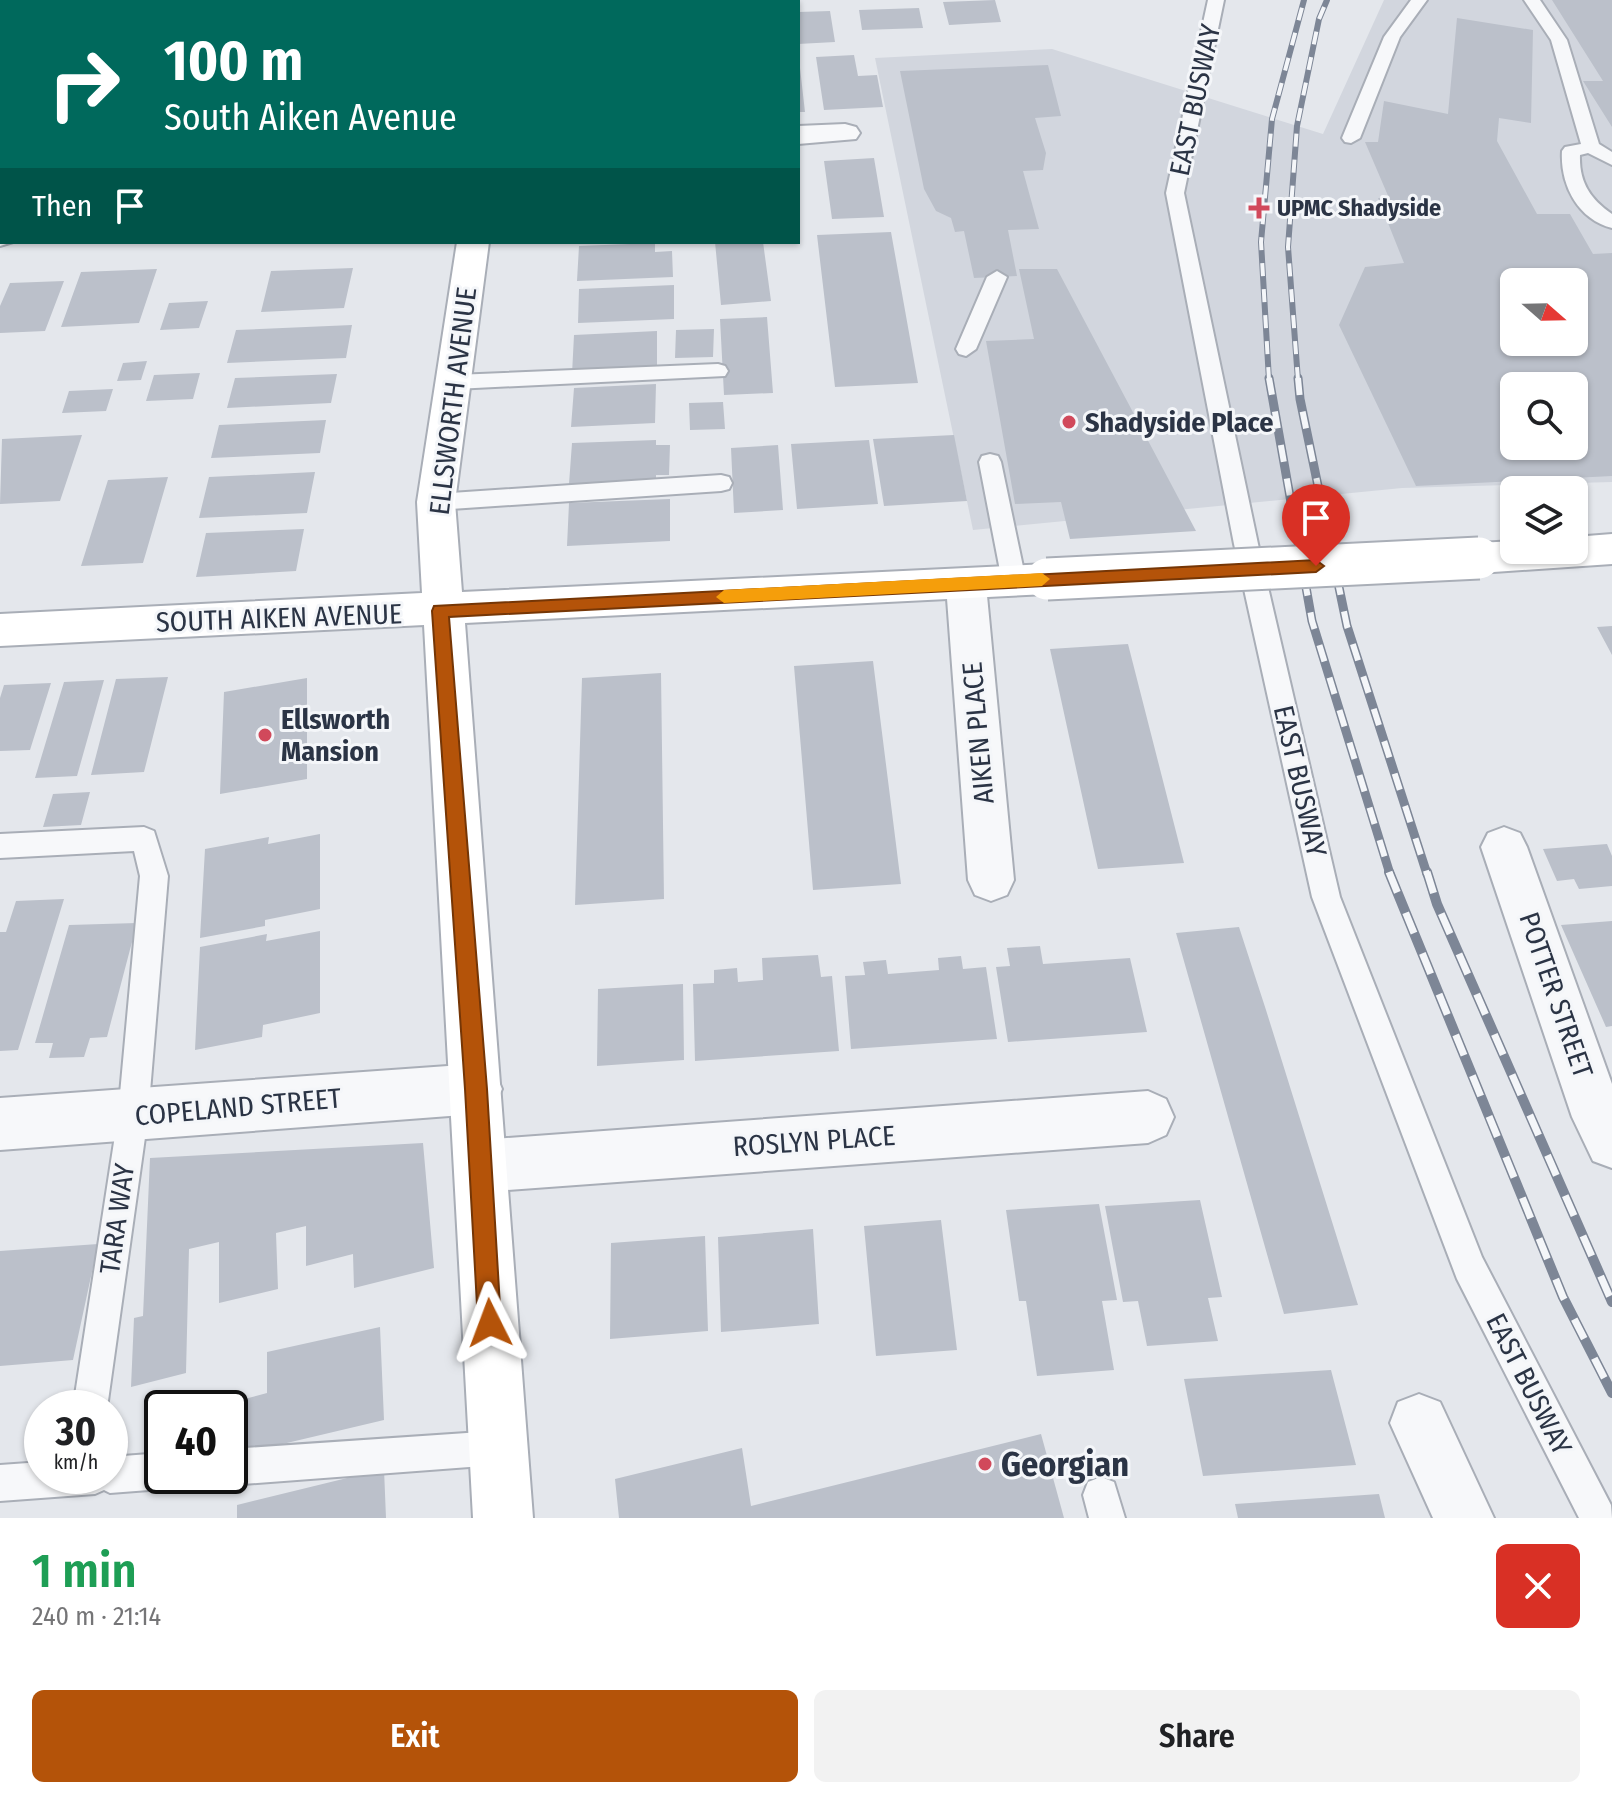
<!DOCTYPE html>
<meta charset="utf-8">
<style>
body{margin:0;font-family:"Fira Sans Condensed",sans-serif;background:#f2f2f2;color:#202124;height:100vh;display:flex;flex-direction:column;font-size:30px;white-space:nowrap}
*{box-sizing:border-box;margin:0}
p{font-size:26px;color:#757577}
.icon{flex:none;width:44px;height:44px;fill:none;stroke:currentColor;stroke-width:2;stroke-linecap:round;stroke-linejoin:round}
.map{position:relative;height:1518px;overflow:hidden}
.details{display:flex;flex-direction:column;background:#fff;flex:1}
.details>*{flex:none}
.hud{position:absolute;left:0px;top:0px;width:800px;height:244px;box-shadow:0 2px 6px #0004;background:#00695c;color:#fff;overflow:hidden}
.needle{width:52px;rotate:110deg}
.controls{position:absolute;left:1500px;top:268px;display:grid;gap:16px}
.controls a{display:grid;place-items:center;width:88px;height:88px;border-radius:12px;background:#fff;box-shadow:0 2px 6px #0004;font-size:40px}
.speed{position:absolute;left:24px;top:1390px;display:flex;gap:16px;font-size:40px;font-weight:700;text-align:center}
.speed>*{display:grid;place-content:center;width:104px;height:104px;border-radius:50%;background:#fff;box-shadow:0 2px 6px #0004;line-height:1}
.speed small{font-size:20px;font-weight:400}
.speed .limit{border:4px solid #111;border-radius:12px;background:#fff;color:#111}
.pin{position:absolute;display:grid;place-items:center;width:68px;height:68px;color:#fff;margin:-82px -34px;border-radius:50% 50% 50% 0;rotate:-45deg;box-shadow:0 0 8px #0007}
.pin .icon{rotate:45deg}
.me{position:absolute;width:88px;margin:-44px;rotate:357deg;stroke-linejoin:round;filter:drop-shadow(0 0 6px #0008)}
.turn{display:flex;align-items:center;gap:28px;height:168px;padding:0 32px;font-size:36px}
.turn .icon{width:104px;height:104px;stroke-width:2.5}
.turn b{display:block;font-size:56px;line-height:68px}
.then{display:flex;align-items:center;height:76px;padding:0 32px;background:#0003;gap:16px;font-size:30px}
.round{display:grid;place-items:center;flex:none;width:84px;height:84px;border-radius:12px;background:#f2f2f2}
.overview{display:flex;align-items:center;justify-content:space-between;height:136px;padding:0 32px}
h1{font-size:48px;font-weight:600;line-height:60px;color:#1e9e55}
.cta{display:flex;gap:16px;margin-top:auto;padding:16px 32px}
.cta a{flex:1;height:92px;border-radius:12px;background:#b45309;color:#fff;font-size:32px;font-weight:600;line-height:92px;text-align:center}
.cta a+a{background:#f2f2f2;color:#202124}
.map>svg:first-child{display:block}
</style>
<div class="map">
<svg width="1612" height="1518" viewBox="0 0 1612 1518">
<rect width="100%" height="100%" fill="#e4e7ec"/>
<!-- built -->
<path fill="#d2d6de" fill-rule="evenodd" d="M 1384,0 L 1612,0 L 1612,482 L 1402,488 L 973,530 L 875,58 L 1052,49 L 1323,134 ZM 1514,282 L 1574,282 L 1574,342 L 1514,342 ZM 1514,386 L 1574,386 L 1574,446 L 1514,446 Z"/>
<!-- building -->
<path fill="#bbc0ca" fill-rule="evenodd" d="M 995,0 L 1001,22 L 949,25 L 943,2 Z
M 1552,0 L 1612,0 L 1612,127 L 1583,81 L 1603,81 Z
M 919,8 L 923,28 L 862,30 L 859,10 Z
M 830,11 L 835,42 L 798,44 L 798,12 Z
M 1457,18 L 1533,30 L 1531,123 L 1499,118 L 1497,141 L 1537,214 L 1570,214 L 1593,254 L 1612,253 L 1612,476 L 1416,486 L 1339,325 L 1365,267 L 1404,263 L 1378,198 L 1389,198 L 1365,142 L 1378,142 L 1384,101 L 1448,114 ZM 1514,282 L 1574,282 L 1574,342 L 1514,342 ZM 1514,386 L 1574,386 L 1574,446 L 1514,446 Z
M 854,55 L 858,76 L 877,75 L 883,107 L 824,110 L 816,57 Z
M 1048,65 L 1061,116 L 1035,118 L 1046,153 L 1043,170 L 1023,171 L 1039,229 L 1008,230 L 1017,276 L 974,278 L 964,231 L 955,232 L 951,218 L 936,211 L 924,189 L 900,71 Z
M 798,68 L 800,68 L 805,112 L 798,112 Z
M 874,158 L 884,217 L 832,219 L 824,161 Z
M 891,232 L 918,383 L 835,387 L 817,235 Z
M 715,242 L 763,242 L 771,301 L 721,305 Z
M 655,243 L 655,252 L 672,251 L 673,277 L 577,281 L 579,246 Z
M 353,268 L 344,308 L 261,312 L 271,271 Z
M 157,269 L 139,323 L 61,327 L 81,272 Z
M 1019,269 L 1057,269 L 1196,531 L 1070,539 L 1061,502 L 1015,504 L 986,341 L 1034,339 Z
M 64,281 L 45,331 L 0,333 L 0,306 L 10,283 Z
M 674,285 L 674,319 L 578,323 L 579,289 Z
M 208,301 L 199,328 L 160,330 L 169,303 Z
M 767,317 L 773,393 L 724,395 L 720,319 Z
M 352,325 L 346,358 L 227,363 L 236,330 Z
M 714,329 L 713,357 L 675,358 L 676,330 Z
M 657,331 L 657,371 L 572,374 L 574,335 Z
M 147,361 L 141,380 L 117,381 L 123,363 Z
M 200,373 L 193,399 L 146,401 L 154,375 Z
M 337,374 L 331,403 L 227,408 L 235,378 Z
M 656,384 L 655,423 L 571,427 L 574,388 Z
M 113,389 L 106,411 L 62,413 L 69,391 Z
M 723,402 L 725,429 L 690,430 L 689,403 Z
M 326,420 L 320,453 L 211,458 L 219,425 Z
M 82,435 L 60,501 L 0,504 L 2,439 Z
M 954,435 L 967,501 L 884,506 L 873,439 Z
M 656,440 L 656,445 L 670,445 L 669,475 L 656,475 L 656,481 L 569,484 L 572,443 Z
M 869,440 L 878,504 L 797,509 L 791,444 Z
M 778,445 L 783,510 L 734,513 L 731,448 Z
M 315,472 L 307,513 L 199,518 L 209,477 Z
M 168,477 L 143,563 L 81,566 L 108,480 Z
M 670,499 L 670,541 L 567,546 L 569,503 Z
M 304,529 L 296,571 L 196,577 L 206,533 Z
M 1612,626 L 1612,655 L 1597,627 Z
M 1128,644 L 1184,863 L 1098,869 L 1050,649 Z
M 873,661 L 901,884 L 813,890 L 794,666 Z
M 661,673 L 664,899 L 575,905 L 582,678 Z
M 168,677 L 144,772 L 91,775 L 116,679 Z
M 307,678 L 307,779 L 220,794 L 224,692 Z
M 104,680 L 77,776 L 35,778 L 64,682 Z
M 51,683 L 30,750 L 0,751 L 0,698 L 4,685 Z
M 90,792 L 81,825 L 43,827 L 53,794 Z
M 320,834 L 320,909 L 265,920 L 265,926 L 200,938 L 205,849 L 269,837 L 268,844 Z
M 1607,844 L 1612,856 L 1612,886 L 1579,889 L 1574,879 L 1557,881 L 1543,849 Z
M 64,899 L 18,1050 L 0,1051 L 0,932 L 6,932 L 16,901 Z
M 1612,921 L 1612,1026 L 1606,1027 L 1561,925 Z
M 137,923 L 107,1037 L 90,1038 L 84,1057 L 49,1058 L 53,1043 L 35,1043 L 69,925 Z
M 1239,927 L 1266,1010 L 1358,1305 L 1284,1314 L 1176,933 Z
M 320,931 L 320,1013 L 263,1025 L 262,1037 L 195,1050 L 200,947 L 267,934 L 266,941 Z
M 1040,946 L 1043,964 L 1130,958 L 1147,1032 L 1008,1042 L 996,967 L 1010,966 L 1007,948 Z
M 818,955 L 821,977 L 832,976 L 839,1051 L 695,1061 L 693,984 L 714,983 L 714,970 L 737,968 L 738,982 L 763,980 L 762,958 Z
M 961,956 L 963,969 L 986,967 L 997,1039 L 851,1049 L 845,976 L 865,975 L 863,962 L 886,960 L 888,974 L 939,970 L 938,958 Z
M 683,984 L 684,1060 L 597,1066 L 598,989 Z
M 423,1143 L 434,1268 L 354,1288 L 353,1254 L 306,1266 L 306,1226 L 276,1233 L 278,1289 L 219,1303 L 219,1242 L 189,1249 L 186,1373 L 131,1387 L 134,1318 L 143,1316 L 150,1158 Z
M 1200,1200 L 1222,1297 L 1208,1298 L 1218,1341 L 1147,1346 L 1138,1301 L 1123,1302 L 1105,1206 Z
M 1099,1204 L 1117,1300 L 1102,1301 L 1114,1370 L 1037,1376 L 1026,1301 L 1019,1301 L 1006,1210 Z
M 941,1220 L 957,1350 L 876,1356 L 864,1226 Z
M 813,1229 L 819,1324 L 721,1332 L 718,1237 Z
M 705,1236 L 708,1331 L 610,1339 L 611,1243 Z
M 98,1244 L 73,1360 L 0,1366 L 0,1251 Z
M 380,1327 L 384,1420 L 240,1454 L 241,1400 L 267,1393 L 267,1352 Z
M 1331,1370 L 1356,1465 L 1203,1476 L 1184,1379 Z
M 1041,1434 L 1064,1518 L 619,1518 L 615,1479 L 742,1448 L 751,1506 Z
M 384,1469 L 386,1518 L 237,1518 L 237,1505 Z
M 1379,1494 L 1385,1518 L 1238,1518 L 1235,1504 Z"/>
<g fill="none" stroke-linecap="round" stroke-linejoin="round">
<!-- lane casing -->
<g stroke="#a9aeb7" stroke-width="4">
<path id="lane" d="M 1208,0 L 1224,0 L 1184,193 L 1258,544 L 1340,897 L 1482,1257 L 1611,1505 L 1612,1518 L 1579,1518 L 1457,1279 L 1312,897 L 1234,544 L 1166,193 Z
M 1411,0 L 1427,0 L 1400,37 L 1360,138 L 1351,143 L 1345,142 L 1342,138 L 1384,37 Z
M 1524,0 L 1540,0 L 1567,40 L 1599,144 L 1612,152 L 1612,165 L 1588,153 L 1580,155 C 1579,182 1590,199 1612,214 L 1612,228 C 1577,219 1560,184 1562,151 L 1565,147 L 1581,144 L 1551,40 Z
M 997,271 L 1007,277 L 976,349 L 966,356 L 959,354 L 956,349 L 987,277 Z
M 718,364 L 725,366 L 728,371 L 725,376 L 455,389 L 448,387 L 444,382 L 448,377 L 455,375 Z
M 990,454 L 998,456 L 1001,462 L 1026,581 L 1022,587 L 1014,590 L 1006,587 L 1002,581 L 979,462 L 982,456 Z
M 721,475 L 729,477 L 732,483 L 729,489 L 721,491 L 436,510 L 428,508 L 425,502 L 428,496 L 436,494 Z
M 144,827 L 154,831 L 168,876 L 148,1116 L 107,1408 L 73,1408 L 118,1116 L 140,876 L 134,851 L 0,858 L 0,834 Z
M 496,1431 L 508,1436 L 513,1448 L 508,1460 L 496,1465 L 230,1485 L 216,1476 L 230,1476 L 230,1449 Z
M 162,1453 L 162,1476 L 178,1476 L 174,1483 L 162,1489 L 110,1493 L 104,1490 L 95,1494 L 0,1501 L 0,1465 L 42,1462 L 42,1476 L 110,1476 L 110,1457 Z
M 1101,1477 L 1114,1482 L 1125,1518 L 1089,1518 L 1083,1495 L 1088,1482 Z"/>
</g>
<!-- street casing -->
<g stroke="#a9aeb7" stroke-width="4">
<path id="street" d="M 845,124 L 856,127 L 860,133 L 856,139 L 798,144 L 798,126 Z
M 0,225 L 2,242 L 13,242 L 0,246 Z
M 966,569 L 980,574 L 986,585 L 1014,880 L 1007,895 L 991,901 L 975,895 L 968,880 L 946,585 L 952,574 Z
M 1504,827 L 1520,833 L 1527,847 L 1612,1084 L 1612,1168 L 1593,1161 L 1572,1117 L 1481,847 L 1488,833 Z
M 476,1064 L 494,1071 L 502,1089 L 494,1107 L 476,1114 L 0,1150 L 0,1098 Z
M 1148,1091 L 1166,1099 L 1174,1117 L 1166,1135 L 1148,1143 L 481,1192 L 462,1185 L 455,1166 L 462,1147 L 481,1140 Z
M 1419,1394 L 1440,1402 L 1494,1518 L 1433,1518 L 1390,1423 L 1398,1402 Z"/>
</g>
<!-- secondary casing -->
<g stroke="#a9aeb7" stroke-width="4">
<path id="secondary" d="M 489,0 L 517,0 L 488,2 Z
M 457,242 L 489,242 L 455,502 L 462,592 L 1047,564 L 1061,568 L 1067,579 L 1061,590 L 1047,594 L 465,623 L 533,1518 L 473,1518 L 424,625 L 0,646 L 0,614 L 422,593 L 417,502 Z
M 1612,534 L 1612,564 L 1479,573 L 1465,569 L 1459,558 L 1465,547 L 1479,543 L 1514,541 L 1514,550 L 1574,550 L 1574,537 Z"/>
</g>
<!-- lane -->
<use href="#lane" fill="#f7f8fa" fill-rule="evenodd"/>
<!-- street -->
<use href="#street" fill="#f7f8fa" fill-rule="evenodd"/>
<!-- secondary -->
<use href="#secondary" fill="#fff" fill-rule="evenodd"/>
<!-- rail-far2 casing -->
<g stroke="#7d8696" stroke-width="6">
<path id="rail-far2" d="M 1269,380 L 1261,242 L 1272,119 L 1304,0
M 1298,380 L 1288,247 L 1297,126 L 1319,19 L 1327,0"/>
</g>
<!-- rail-far1 casing -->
<g stroke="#7d8696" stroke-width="9">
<path id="rail-far1" d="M 1269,378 L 1312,621 L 1390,874
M 1298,378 L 1300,399 L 1347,626 L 1427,874"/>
</g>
<!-- rail casing -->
<g stroke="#7d8696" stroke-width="10">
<path id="rail" d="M 1389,872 L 1563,1297 L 1612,1393
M 1427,872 L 1437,904 L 1612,1302"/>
</g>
<!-- rail-far2 -->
<use href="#rail-far2" stroke="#f4f6f9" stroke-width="4" stroke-dasharray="13" stroke-linecap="butt"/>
<!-- rail-far1 -->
<use href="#rail-far1" stroke="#f4f6f9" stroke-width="6" stroke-dasharray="17" stroke-linecap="butt"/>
<!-- rail -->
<use href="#rail" stroke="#f4f6f9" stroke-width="7" stroke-dasharray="22" stroke-linecap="butt"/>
<!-- secondary-bridge casing -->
<g stroke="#a9aeb7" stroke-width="45" stroke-linecap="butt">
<path id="secondary-bridge" d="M 1047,579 L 1479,558"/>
</g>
<!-- secondary-bridge -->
<use href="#secondary-bridge" stroke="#fff" stroke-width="41"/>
</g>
<!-- route -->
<path fill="#b45309" stroke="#753606" stroke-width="2" d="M 1316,560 L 1324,566 L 1316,572 L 449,617 L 487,1089 L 501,1323 L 498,1331 L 490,1334 L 481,1331 L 478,1323 L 465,1089 L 432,611 L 434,606 Z"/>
<!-- slow -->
<path fill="#f59e0b" d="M 1042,573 L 1050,579 L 1042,586 L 724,603 L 716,597 L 724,590 Z"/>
<!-- markers -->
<g fill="#d1495b" stroke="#f4f6f9" stroke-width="3">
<path d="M1255 196h8v8h8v8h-8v8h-8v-8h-8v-8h8z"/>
<circle cx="1069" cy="422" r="8"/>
<circle cx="265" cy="735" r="8"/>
<circle cx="985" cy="1464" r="8"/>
</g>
<g text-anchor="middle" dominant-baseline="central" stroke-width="6" stroke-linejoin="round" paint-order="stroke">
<!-- far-poi labels -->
<g font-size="24" font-weight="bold" fill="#2b3445" stroke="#f4f6f9" text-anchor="start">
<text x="1277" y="208">UPMC Shadyside</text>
</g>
<!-- street labels -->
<g font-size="28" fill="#2b3445" stroke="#f4f6f9">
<text transform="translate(1195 100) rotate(-78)">EAST BUSWAY</text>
<text transform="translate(453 401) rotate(-83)">ELLSWORTH AVENUE</text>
<text transform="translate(279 618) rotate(-2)">SOUTH AIKEN AVENUE</text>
<text transform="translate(978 733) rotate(-95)">AIKEN PLACE</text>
<text transform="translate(1300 781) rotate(77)">EAST BUSWAY</text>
<text transform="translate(1556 995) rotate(71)">POTTER STREET</text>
<text transform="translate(238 1107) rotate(-5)">COPELAND STREET</text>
<text transform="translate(814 1141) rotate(-4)">ROSLYN PLACE</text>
<text transform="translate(117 1219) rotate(-82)">TARA WAY</text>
<text transform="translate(1529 1384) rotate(63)">EAST BUSWAY</text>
</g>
<!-- poi labels -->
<g font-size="28" font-weight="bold" fill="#2b3445" stroke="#f4f6f9" text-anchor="start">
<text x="1085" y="422">Shadyside Place</text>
<text x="281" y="719">Ellsworth<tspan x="281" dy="32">Mansion</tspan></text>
</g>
<!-- near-poi labels -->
<g font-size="34" font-weight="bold" fill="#2b3445" stroke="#f4f6f9" text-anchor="start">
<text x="1001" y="1464">Georgian</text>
</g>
</g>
</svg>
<div class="controls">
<a><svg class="needle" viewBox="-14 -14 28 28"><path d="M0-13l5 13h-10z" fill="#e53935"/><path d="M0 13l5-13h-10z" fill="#757577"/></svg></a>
<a><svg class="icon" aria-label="search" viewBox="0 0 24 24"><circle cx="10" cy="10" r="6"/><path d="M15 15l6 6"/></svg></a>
<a><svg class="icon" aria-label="layers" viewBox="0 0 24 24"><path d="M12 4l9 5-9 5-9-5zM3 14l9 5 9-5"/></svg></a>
</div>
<div class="speed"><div>30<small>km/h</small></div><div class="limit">40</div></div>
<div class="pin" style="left:1316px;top:566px;background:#d93025"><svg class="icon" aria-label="arrive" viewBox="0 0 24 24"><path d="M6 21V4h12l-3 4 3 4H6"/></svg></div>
<svg class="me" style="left:490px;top:1323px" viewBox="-20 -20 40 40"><path d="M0-17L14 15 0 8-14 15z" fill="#b45309" stroke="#fff" stroke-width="4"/></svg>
<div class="hud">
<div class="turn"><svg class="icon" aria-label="right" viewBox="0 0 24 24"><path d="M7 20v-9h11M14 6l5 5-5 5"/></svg><div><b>100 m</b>South Aiken Avenue</div></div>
<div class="then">Then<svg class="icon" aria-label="arrive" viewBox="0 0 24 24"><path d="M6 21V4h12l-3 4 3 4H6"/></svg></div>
</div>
</div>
<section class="details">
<div class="overview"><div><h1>1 min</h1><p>240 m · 21:14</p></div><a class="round" style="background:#d93025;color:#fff"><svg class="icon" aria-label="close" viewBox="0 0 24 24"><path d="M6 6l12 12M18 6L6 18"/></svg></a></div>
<div class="cta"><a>Exit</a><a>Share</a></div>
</section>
